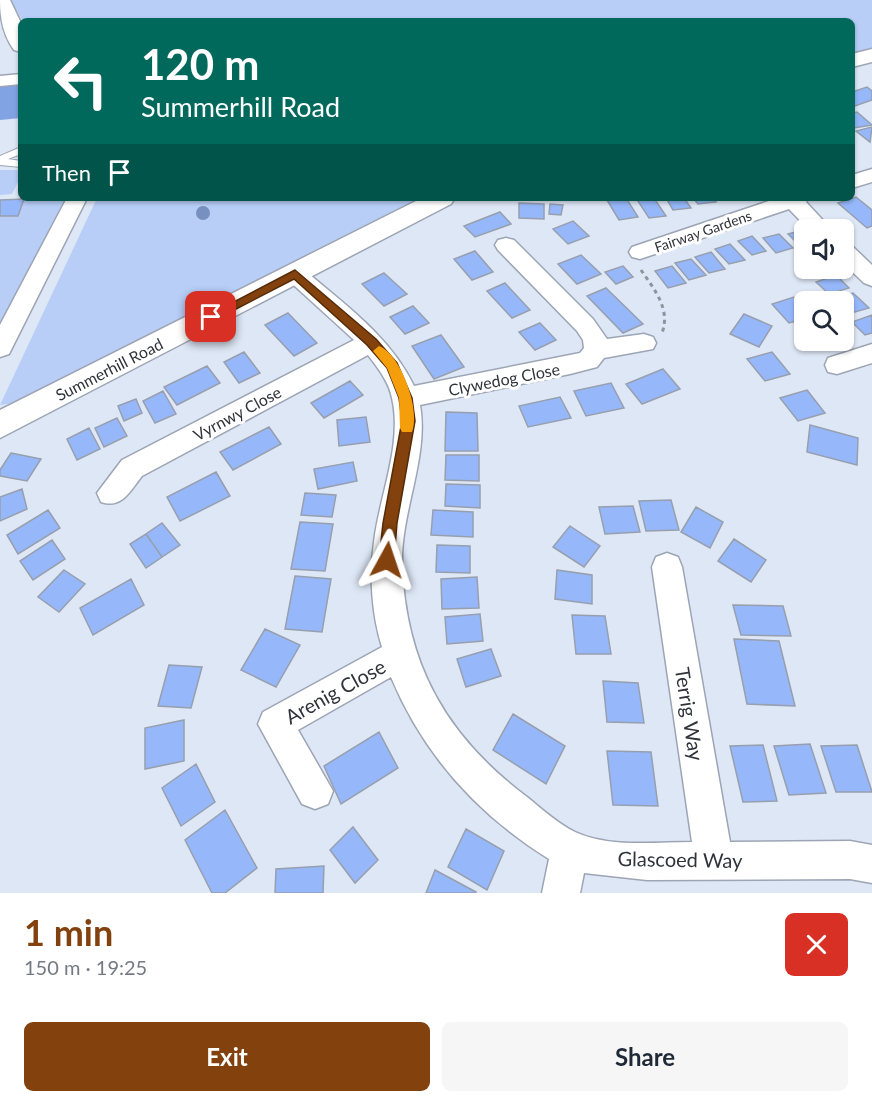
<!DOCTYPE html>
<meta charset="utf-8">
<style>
body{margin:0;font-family:Lato,sans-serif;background:#f6f6f7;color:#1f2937;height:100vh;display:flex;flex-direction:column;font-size:22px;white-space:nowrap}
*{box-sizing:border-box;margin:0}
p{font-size:20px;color:#747a83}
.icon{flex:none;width:33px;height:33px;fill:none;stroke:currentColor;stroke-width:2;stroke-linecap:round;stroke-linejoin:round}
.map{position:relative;height:893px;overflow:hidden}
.drawer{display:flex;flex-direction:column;background:#fff;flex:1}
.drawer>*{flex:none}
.top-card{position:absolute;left:18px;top:18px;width:837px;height:183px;border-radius:9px;box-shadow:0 2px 4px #0004;background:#00695c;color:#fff;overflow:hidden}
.tools{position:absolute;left:794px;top:219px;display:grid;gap:12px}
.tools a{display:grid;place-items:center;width:60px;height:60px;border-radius:9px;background:#fff;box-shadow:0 2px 4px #0004;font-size:30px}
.pin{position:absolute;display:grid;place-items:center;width:51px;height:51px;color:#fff;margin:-26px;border-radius:12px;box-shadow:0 3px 9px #0006}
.me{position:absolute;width:66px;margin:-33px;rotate:5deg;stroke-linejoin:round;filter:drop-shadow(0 0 4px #0008)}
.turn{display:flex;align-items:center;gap:21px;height:126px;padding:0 24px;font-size:27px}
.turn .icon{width:78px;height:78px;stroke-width:2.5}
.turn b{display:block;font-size:42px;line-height:51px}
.then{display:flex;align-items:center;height:57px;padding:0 24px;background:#0003;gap:12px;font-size:22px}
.round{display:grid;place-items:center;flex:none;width:63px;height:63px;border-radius:9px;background:#f6f6f7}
.head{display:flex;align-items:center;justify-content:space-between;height:102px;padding:0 24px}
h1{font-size:36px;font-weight:700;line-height:45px;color:#83420d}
.primary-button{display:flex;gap:12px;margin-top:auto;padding:12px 24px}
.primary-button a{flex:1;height:69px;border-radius:9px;background:#83420d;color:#fff;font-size:24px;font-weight:700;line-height:69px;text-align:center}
.primary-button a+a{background:#f6f6f7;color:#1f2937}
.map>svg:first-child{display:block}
</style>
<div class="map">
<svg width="872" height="893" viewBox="0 0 872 893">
<rect width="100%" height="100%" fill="#dee7f6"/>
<!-- green -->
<path fill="#b8cef7" d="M 10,0 L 872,0 L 872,52 L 852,57 L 852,21 L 23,21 Z
M 0,170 L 21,170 L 21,176 L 12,194 L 0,195 Z
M 25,198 L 65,198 L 0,330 L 0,216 L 18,216 Z
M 97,198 L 427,198 L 38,400 L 0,405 Z"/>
<!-- forest -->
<path fill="#82a3e3" d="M 21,78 L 21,118 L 0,120 L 0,83 Z"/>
<!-- building -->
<path fill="#96b8fa" stroke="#979fae" stroke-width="1.5" d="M 867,87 L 872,91 L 872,100 L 852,107 L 852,92 Z
M 857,112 L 872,125 L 854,128 L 852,126 L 852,113 Z
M 872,127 L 870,142 L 856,131 Z
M 856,197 L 872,210 L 872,226 L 867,228 L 838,203 Z
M 626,198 L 638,217 L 619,220 L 607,200 Z
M 636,198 L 654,198 L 666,216 L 649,218 Z
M 666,198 L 684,198 L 691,208 L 673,210 Z
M 693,198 L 713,198 L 716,202 L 698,204 Z
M 24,199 L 18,216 L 0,216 L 0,200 Z
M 519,203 L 544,204 L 544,219 L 519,218 Z
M 550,204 L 563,205 L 561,215 L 549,214 Z
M 500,212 L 511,224 L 475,237 L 464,226 Z
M 573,221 L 589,236 L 568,244 L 553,229 Z
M 804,230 L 804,249 L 803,249 L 788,234 Z
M 779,234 L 793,248 L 776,253 L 763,238 Z
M 752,236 L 766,251 L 752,255 L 738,241 Z
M 730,244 L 745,260 L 729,264 L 715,249 Z
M 475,251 L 493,272 L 472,280 L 454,259 Z
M 711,252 L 725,269 L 709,273 L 695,257 Z
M 581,255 L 601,274 L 577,284 L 558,264 Z
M 691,259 L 706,275 L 689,280 L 675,263 Z
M 623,266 L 633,277 L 616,284 L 605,272 Z
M 672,266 L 686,283 L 668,288 L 655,271 Z
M 384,273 L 407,294 L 384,306 L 362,284 Z
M 836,275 L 849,288 L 829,294 L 816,282 Z
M 505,283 L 530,310 L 512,318 L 487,291 Z
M 606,288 L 643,324 L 623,333 L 587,296 Z
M 853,293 L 869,308 L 848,314 L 843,309 L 843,302 L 833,299 Z
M 794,297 L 804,307 L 804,319 L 789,323 L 772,304 Z
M 413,306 L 429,323 L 405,334 L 390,317 Z
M 288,313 L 317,343 L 294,356 L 265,325 Z
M 744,314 L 772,326 L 759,347 L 730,334 Z
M 872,315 L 872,333 L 865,335 L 852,322 Z
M 540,323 L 556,340 L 535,350 L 519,332 Z
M 441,335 L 464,367 L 434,379 L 412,346 Z
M 244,352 L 260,373 L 239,383 L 224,362 Z
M 772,352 L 790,374 L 765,381 L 747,359 Z
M 207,366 L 220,383 L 177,405 L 164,387 Z
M 663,369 L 680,389 L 642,404 L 626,384 Z
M 350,381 L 363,395 L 324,418 L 311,403 Z
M 611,383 L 624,408 L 586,416 L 574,391 Z
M 807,390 L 825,413 L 798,421 L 780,398 Z
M 163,391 L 176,414 L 155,423 L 143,401 Z
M 560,397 L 571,418 L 528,427 L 519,406 Z
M 136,399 L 142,413 L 124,421 L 118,406 Z
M 446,412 L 477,413 L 478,451 L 445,451 Z
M 366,417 L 370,442 L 339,446 L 337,420 Z
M 117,418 L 127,436 L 104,447 L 95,428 Z
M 810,425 L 858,438 L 857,465 L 807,452 Z
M 269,427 L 281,444 L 233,470 L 220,452 Z
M 89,428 L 100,449 L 77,460 L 67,439 Z
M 11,453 L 41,459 L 27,481 L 0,476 L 0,470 Z
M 446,455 L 479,455 L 479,481 L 445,480 Z
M 353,462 L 357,481 L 318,489 L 314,469 Z
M 216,472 L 230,496 L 180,521 L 167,497 Z
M 446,484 L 480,485 L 480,508 L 445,506 Z
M 22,489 L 27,509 L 0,521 L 0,497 Z
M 305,493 L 336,495 L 332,517 L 301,515 Z
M 671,500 L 679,530 L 646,531 L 639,501 Z
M 633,506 L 640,532 L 605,534 L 599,507 Z
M 696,507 L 723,522 L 710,548 L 681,532 Z
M 48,510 L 60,528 L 18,554 L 7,535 Z
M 433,510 L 473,512 L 473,537 L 431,535 Z
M 300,522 L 333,524 L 325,571 L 291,569 Z
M 162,523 L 180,545 L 162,557 L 146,534 Z
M 570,526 L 600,546 L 584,567 L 553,547 Z
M 146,534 L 162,557 L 146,568 L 130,544 Z
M 734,539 L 766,560 L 751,582 L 718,561 Z
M 52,540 L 65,559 L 33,580 L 20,561 Z
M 437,545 L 470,546 L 470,573 L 436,572 Z
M 64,570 L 85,584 L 59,612 L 38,597 Z
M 557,570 L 592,575 L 592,604 L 555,599 Z
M 295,576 L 331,579 L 322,632 L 285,629 Z
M 477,577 L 479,608 L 442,609 L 441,579 Z
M 131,579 L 144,605 L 93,635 L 80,608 Z
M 733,605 L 783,606 L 791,636 L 741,635 Z
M 480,614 L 483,641 L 447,644 L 445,617 Z
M 572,615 L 605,616 L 611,654 L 576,654 Z
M 265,629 L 300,645 L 276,687 L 241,670 Z
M 734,639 L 779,641 L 795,706 L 747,704 Z
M 491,649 L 501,676 L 466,687 L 457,659 Z
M 169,665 L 202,667 L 191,708 L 158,706 Z
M 603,681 L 638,683 L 644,723 L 607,722 Z
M 513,714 L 565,746 L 546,784 L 493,750 Z
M 184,720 L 184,761 L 145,769 L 145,728 Z
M 379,732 L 398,768 L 341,804 L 324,766 Z
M 810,744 L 826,793 L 789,795 L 774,746 Z
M 763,745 L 777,801 L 743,802 L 730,746 Z
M 857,745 L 872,792 L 836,792 L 821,746 Z
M 607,751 L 651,752 L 658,806 L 613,805 Z
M 196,764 L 215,802 L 181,826 L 162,788 Z
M 225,810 L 257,868 L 225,893 L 212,893 L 185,840 Z
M 353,827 L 378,860 L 355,883 L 330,850 Z
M 466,829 L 504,851 L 487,890 L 448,867 Z
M 324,866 L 323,893 L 275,893 L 276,869 Z
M 435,870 L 476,892 L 475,893 L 426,893 Z"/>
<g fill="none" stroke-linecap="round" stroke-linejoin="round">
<!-- lane casing -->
<g stroke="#9da5b4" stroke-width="2">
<path id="lane" d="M 21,147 L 21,154 L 8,159 L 21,161 L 21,167 L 0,165 L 0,156 Z"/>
</g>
<!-- street casing -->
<g stroke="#9da5b4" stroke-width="3">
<path id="street" d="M 21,74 L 21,84 L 0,86 L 0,76 Z
M 872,169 L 872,182 L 852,188 L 852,175 Z
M 67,198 L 87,198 L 9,354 L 0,357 L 0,325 Z
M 778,198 L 809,198 L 806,202 L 832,230 L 809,230 L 789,209 L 640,259 L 632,257 L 629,252 L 632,247 Z
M 506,238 L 514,240 L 593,319 L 607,339 L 644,334 L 653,337 L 656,343 L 653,349 L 604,358 L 597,367 L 570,374 L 420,405 C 429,457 401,511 402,563 C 405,665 447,737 527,797 C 542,809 558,824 575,832 C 609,848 656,842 692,842 L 652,567 L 656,557 L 667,553 L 678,557 L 682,567 L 730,842 L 850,841 L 872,845 L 872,883 L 850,879 L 647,880 L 584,873 L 580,893 L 542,893 L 549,859 C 478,815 423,754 391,677 L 298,730 L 333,791 L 328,804 L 315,809 L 302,804 L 258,724 L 263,712 L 382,647 C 372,615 369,576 374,542 C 379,497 403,444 392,398 C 389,382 378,368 368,355 L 142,476 C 130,491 122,509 101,502 L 97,493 L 122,460 L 354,340 L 287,279 L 284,274 L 287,269 L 295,266 L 303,269 C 344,304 390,336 414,386 L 580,353 L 584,348 L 583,340 L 577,331 L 498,250 L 495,245 L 498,240 Z
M 843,243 L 851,245 L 872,265 L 872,286 L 864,283 L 843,263 Z
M 872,344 L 872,363 L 837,374 L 828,372 L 825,365 L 828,358 Z"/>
</g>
<!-- secondary casing -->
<g stroke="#9da5b4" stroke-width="3">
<path id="secondary" d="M 0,0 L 10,0 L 21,23 L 21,52 L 14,50 C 3,35 0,18 0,0 Z
M 872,49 L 872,62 L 852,67 L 852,54 Z
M 422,198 L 455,198 L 451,204 L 0,438 L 0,410 Z"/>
</g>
<!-- path -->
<path stroke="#8d949e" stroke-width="3" stroke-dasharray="4 4" stroke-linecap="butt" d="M 641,270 C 654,289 671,309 662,333"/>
<!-- lane -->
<use href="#lane" fill="#fff" fill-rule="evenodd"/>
<!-- street -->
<use href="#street" fill="#fff" fill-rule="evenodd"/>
<!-- secondary -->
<use href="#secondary" fill="#fff" fill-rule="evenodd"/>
</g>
<!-- trees -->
<circle fill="#7890c0" cx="203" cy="213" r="7"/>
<!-- route -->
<path fill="#83420d" stroke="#552b08" stroke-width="1.5" d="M 295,270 L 376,339 L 397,363 L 412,398 L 415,421 L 397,523 L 394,560 L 392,565 L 387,567 L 381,565 L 379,560 L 383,523 L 402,421 L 399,398 L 387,368 L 367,345 L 294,279 L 215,320 L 211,321 L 205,317 Z"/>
<!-- slow -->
<path fill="#f59e0b" d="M 379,346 C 401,354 421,411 412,432 L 402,432 L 400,428 L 399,398 L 387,368 L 373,351 Z"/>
<g text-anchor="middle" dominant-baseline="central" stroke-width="6" stroke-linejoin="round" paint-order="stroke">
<!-- far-street labels -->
<g font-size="14" fill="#30343a" stroke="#fff">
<text transform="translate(703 231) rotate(-19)">Fairway Gardens</text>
</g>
<!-- street labels -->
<g font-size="16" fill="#30343a" stroke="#fff">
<text transform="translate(109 369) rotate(-27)">Summerhill Road</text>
<text transform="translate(504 379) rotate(-11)">Clywedog Close</text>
<text transform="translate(237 413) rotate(-28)">Vyrnwy Close</text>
</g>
<!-- near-street labels -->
<g font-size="20" fill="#30343a" stroke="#fff">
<text transform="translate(335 691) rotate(-29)">Arenig Close</text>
<text transform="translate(690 714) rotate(81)">Terrig Way</text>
<text transform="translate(680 859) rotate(1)">Glascoed Way</text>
</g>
</g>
</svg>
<div class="tools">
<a><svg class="icon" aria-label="sound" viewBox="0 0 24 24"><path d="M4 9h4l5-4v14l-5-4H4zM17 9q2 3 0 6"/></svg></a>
<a><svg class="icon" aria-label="search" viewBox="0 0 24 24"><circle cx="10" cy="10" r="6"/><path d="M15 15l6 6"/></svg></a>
</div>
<div class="pin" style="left:211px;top:317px;background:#d93025"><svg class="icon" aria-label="arrive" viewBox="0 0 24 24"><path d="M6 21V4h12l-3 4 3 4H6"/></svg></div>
<svg class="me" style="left:387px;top:560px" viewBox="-20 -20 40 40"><path d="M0-17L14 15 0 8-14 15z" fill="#83420d" stroke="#fff" stroke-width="4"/></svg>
<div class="top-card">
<div class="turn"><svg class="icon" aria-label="left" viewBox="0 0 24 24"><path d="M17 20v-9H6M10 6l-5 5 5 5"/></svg><div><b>120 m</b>Summerhill Road</div></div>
<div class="then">Then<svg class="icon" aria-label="arrive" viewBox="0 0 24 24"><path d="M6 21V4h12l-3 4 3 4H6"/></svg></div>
</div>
</div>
<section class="drawer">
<div class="head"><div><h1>1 min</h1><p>150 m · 19:25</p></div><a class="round" style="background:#d93025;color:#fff"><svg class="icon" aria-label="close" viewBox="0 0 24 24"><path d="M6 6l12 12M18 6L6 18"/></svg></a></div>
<div class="primary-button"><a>Exit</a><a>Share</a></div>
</section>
